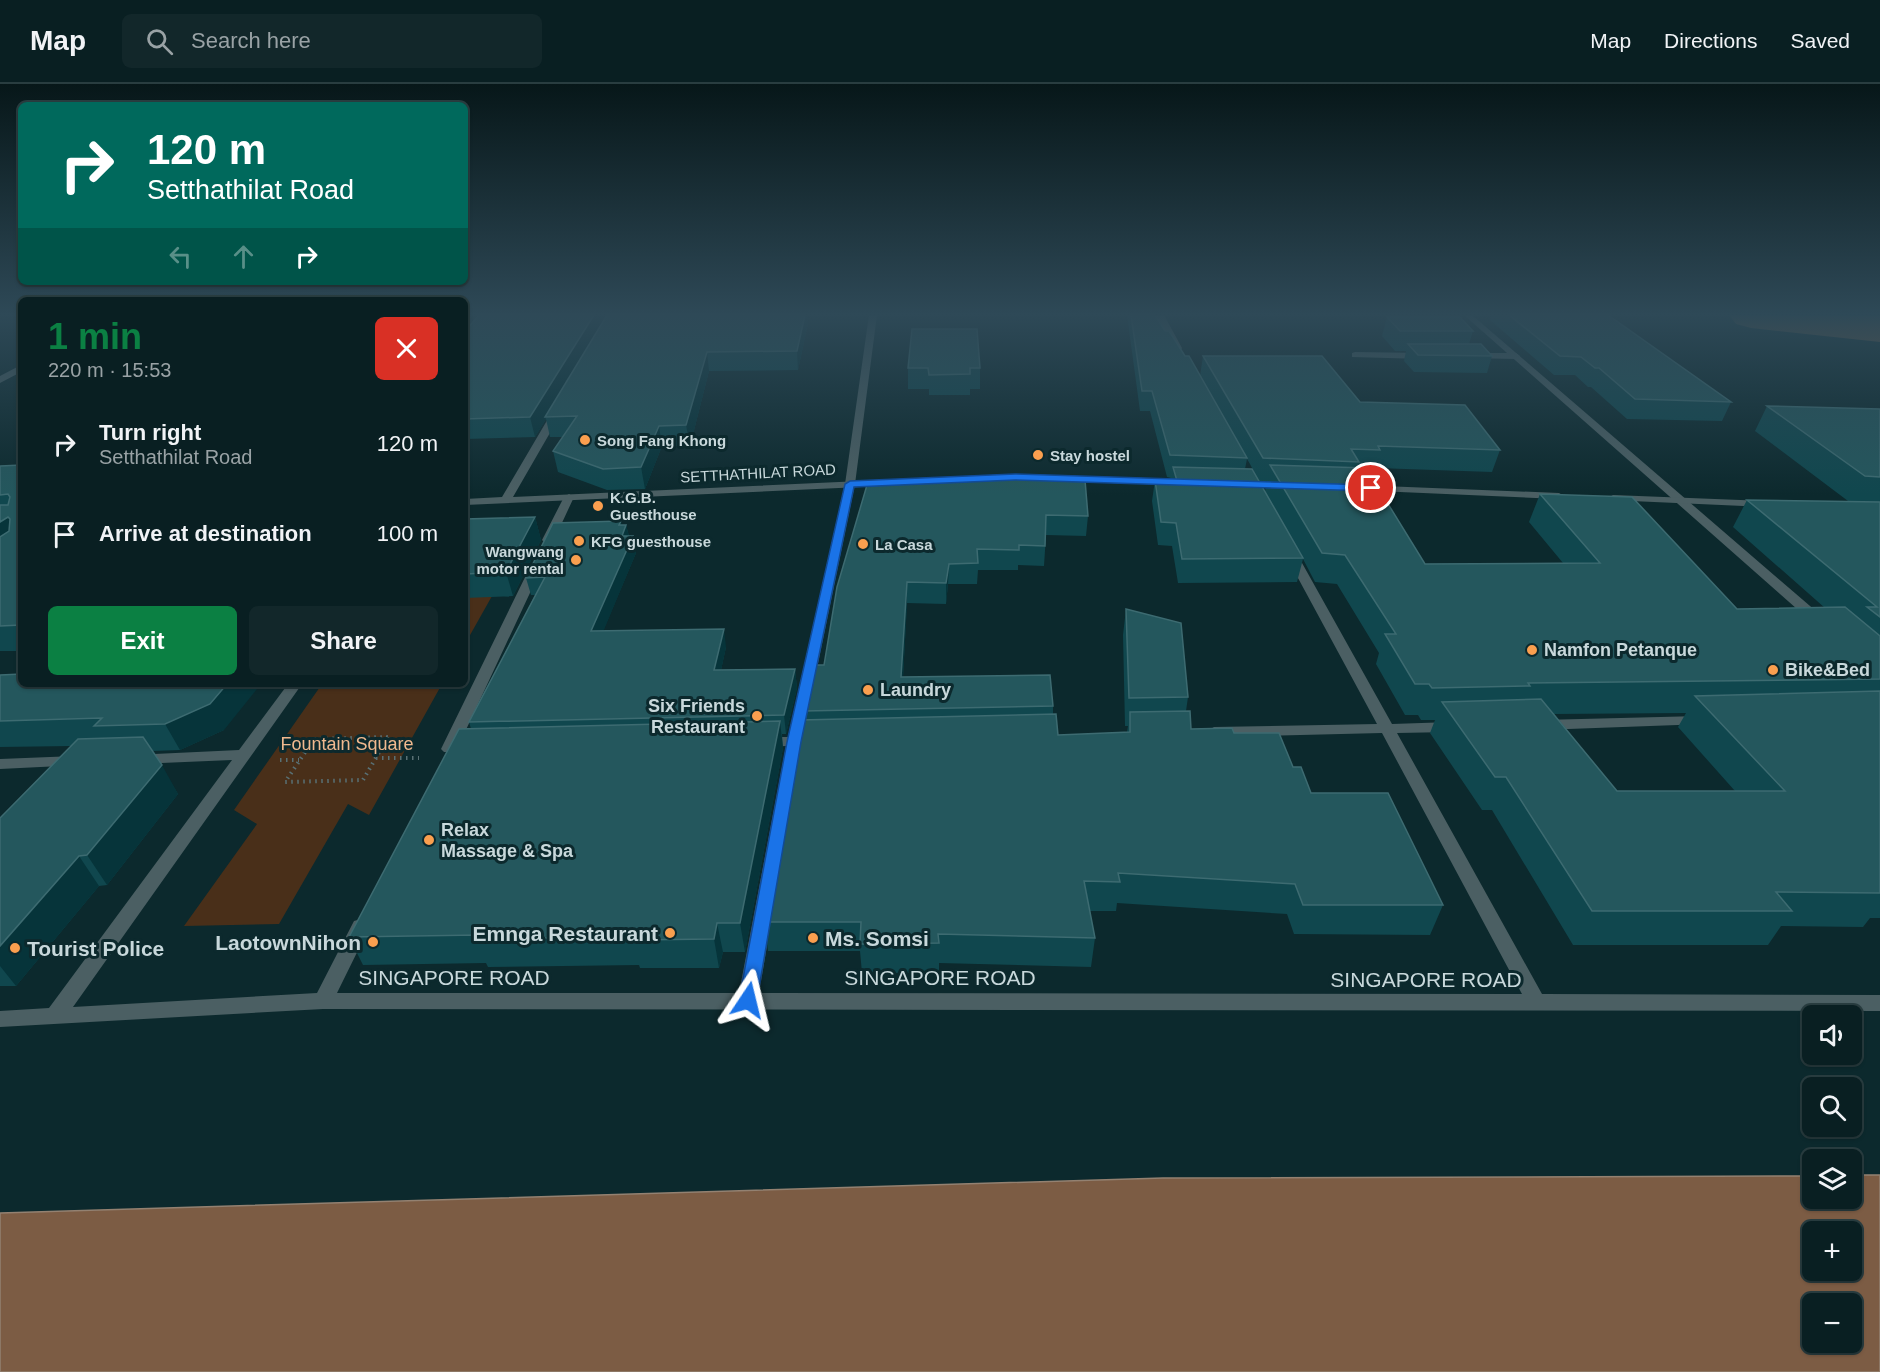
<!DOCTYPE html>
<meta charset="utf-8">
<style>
body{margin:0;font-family:Helvetica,sans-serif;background:#12272a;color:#f1f3f6;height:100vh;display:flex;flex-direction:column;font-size:22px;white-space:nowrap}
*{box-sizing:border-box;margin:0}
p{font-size:20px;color:#99a2a5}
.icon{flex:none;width:33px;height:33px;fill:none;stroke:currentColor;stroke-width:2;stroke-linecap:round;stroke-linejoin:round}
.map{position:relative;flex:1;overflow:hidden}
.sheet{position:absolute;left:18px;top:213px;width:450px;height:390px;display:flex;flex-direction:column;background:#091f22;border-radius:9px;box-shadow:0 2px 4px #0004,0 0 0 2px #293d40}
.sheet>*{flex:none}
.hud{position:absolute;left:18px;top:18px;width:450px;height:183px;border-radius:9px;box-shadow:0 2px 4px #0004,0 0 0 2px #293d40;background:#00695c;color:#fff;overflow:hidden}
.buttons{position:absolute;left:1802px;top:921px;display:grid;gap:12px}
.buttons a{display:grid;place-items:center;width:60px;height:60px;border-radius:9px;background:#091f22;box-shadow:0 2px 4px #0004,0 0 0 2px #293d40;font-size:30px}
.pin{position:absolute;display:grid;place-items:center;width:51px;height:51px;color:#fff;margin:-26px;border:3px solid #fff;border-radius:50%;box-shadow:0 2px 6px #0007}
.me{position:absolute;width:66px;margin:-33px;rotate:10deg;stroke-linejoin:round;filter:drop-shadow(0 0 4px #0008)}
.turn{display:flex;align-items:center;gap:21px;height:126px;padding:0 30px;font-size:27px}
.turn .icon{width:78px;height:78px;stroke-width:2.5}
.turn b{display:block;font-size:42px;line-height:51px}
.lanes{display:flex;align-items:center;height:57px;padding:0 30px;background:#0003;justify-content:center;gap:30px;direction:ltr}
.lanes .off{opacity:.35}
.round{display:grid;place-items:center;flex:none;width:63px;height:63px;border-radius:9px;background:#12272a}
.overview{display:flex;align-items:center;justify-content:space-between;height:102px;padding:0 30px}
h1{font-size:36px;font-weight:800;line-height:45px;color:#0b8043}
.button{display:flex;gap:12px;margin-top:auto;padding:12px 30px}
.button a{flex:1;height:69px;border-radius:9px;background:#0b8043;color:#fff;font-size:24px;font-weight:800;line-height:69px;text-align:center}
.button a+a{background:#12272a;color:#f1f3f6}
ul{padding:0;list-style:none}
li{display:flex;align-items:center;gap:18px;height:90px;padding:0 30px}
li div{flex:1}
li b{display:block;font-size:22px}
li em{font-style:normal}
header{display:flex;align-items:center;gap:36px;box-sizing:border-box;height:84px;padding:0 30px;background:#091f22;border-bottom:2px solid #293d40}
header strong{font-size:28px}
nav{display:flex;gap:33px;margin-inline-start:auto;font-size:21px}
.search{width:420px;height:54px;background:#12272a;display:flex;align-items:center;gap:15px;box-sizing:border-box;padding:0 21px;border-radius:9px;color:#99a2a5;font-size:22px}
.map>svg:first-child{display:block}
</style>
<header>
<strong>Map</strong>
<div class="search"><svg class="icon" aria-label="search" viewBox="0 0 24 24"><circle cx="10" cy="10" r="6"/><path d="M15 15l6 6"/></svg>Search here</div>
<nav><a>Map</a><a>Directions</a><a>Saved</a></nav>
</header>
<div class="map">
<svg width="1880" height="1288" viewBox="0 0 1880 1288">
<rect width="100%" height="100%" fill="#0c292d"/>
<!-- green -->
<path fill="#492f19" d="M 533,439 L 465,560 L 465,443 Z
M 322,600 L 442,600 L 369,731 L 348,720 L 279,840 L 184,842 L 257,740 L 234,726 Z"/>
<!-- water -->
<path fill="#7c5c44" stroke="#938171" stroke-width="1.5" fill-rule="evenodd" d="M 1851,1091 L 1880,1091 L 1880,1288 L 0,1288 L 0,1129 L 1163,1094 L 1812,1092 L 1812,1114 L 1851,1114 ZM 1812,1148 L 1851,1148 L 1851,1186 L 1812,1186 ZM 1812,1220 L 1851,1220 L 1851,1258 L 1812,1258 Z"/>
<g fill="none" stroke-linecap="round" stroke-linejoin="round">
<!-- river -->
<path fill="#7c5c44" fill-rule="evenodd" d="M 1729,231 L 1880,232 L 1880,258 L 1751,244 L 1736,240 Z"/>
<!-- path -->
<path stroke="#597074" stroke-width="4" stroke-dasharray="1.5 4.5" stroke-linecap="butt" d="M 388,653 L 363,696 L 285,698 L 314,655 Z
M 376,674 L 419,674
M 280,676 L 299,676"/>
<!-- service -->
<path fill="#4b5f63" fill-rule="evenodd" d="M 1355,268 L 1424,269 L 1428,272 L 1424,275 L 1352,273 L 1352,269 Z
M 1472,269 L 1516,269 L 1520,272 L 1516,275 L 1469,274 L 1469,270 Z"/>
<!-- minor -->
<path fill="#4b5f63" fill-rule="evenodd" d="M 869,231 L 877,231 L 855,400 L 803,652 L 815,652 L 823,657 L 815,662 L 801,662 L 759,909 L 1522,910 L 1382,649 L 1214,653 L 1206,648 L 1214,643 L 1377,640 L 1285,470 L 1291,466 L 1297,470 L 1392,640 L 1451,638 L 1458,643 L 1451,648 L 1397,649 L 1542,910 L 1880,911 L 1880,927 L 323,925 L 0,943 L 0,927 L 49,924 L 232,676 L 138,680 L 130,675 L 133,671 L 239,666 L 288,600 L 302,600 L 73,923 L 317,909 L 354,837 L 361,835 L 368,837 L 370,842 L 337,909 L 739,909 L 786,662 L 764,663 L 756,658 L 764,653 L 788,653 L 845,400 Z
M 1156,231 L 1164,231 L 1182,264 L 1181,266 L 1175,266 Z
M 1464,231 L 1472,231 L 1824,534 L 1826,537 L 1824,540 L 1814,540 Z
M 21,281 L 21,288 L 0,299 L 0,292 Z
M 569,410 L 574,413 L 554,456 L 548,459 L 544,458 L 542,456 L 564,413 Z
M 537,477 L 543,481 L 457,665 L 454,668 L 444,668 L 441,665 L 531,481 Z
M 1700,632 L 1705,634 L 1707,637 L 1705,640 L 1541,646 L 1534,641 L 1541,636 Z
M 75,672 L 81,673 L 83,677 L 81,681 L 0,685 L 0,675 Z"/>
<!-- tertiary -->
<path fill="#4b5f63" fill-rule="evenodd" d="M 557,325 L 562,328 L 513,413 L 1015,390 L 1175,395 L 1180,398 L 1175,401 L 1015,396 L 465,421 L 465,415 L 502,413 L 552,328 Z
M 1358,401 L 1559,409 L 1564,412 L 1559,415 L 1354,406 L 1353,404 Z
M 1613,411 L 1766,417 L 1771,420 L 1766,423 L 1609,416 L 1608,414 Z"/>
</g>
<!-- wall -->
<path fill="#10474e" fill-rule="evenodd" d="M 479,231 L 807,231 L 808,239 L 798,286 L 709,287 L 690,362 L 662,362 L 645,405 L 607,406 L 558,388 L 553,367 L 563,353 L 550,353 L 546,335 L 535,353 L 465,355 L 465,247 Z
M 1127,231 L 1155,231 L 1165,247 L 1200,292 L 1203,272 L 1360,318 L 1500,366 L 1492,388 L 1376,384 L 1374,388 L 1368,388 L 1425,480 L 1563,479 L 1529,438 L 1540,410 L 1737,525 L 1825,524 L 1733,443 L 1747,416 L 1848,417 L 1755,347 L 1767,322 L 1880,325 L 1880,834 L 1870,834 L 1863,843 L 1781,842 L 1768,861 L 1573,861 L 1492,726 L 1482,726 L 1430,649 L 1435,636 L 1421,636 L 1418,631 L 1405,631 L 1376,580 L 1379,569 L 1337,500 L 1315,498 L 1303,475 L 1297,498 L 1178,499 L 1172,462 L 1158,461 L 1152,417 L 1155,396 L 1171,396 L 1171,394 L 1167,393 L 1150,327 L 1140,327 ZM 1247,375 L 1250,380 L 1257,394 L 1245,385 ZM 1259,397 L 1267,397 L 1265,407 ZM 1686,629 L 1678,643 L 1735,707 L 1617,707 L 1554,630 Z
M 1491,231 L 1608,231 L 1731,318 L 1722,337 L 1627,335 L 1591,303 L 1588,303 L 1575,291 L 1554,291 L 1490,236 Z
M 1387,233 L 1473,247 L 1469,260 L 1492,272 L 1487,289 L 1414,288 L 1404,277 L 1406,267 L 1395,267 L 1382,252 Z
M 908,284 L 980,284 L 980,305 L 970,305 L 970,311 L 929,311 L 929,305 L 908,305 Z
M 21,381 L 21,567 L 0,567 L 0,382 Z
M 867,401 L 1088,432 L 1086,452 L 1046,451 L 1044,482 L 1018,481 L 1018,486 L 978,486 L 977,500 L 948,500 L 946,520 L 907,519 L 903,593 L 1053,622 L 1053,630 L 1058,651 L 1127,648 L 1128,642 L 1125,642 L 1123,551 L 1126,525 L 1188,613 L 1186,627 L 1191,645 L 1234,649 L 1293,683 L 1311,709 L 1443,821 L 1430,851 L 1294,850 L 1287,830 L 1117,819 L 1116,827 L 1090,827 L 1095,854 L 1091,883 L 939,879 L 939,889 L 862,889 L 860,867 L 768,867 L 764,838 L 804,636 L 804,627 L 824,581 Z
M 535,433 L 541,456 L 513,512 L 465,514 L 465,435 Z
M 622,441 L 626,441 L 629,452 L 636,469 L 603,547 L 726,563 L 721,586 L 795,585 L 797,604 L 786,650 L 782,650 L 783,664 L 745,868 L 723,868 L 719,884 L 640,884 L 639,881 L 488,883 L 486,879 L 363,881 L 349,853 L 471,645 L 469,638 L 535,511 L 531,511 L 526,494 Z
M 0,591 L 224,646 L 180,666 L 152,667 L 178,710 L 107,801 L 99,802 L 16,902 L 0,902 L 0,734 L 72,662 L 0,663 Z"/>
<!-- shaded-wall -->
<path fill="#06343a" d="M 594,231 L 608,231 L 545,333 L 546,335 L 535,353 L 530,333 Z
M 805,231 L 807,231 L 808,239 L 798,286 L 797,267 Z
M 707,268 L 709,287 L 690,362 L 686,341 Z
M 659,342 L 662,362 L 645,405 L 641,383 Z
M 8,433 L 21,456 L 0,471 L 0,438 Z
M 535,433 L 541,456 L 513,512 L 506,488 Z
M 621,437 L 623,448 L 626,441 L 630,457 L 625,469 L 619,441 Z
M 633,452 L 636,469 L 596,565 L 591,547 Z
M 949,480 L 948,500 L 946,520 L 946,499 Z
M 907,498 L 907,519 L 902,615 L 901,593 Z
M 724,545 L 726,563 L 717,605 L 714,586 Z
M 795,585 L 797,604 L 786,650 L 784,631 Z
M 227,600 L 261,600 L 224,646 L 180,666 L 165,640 Z
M 780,637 L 783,664 L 745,868 L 740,839 Z
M 162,681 L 178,710 L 107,801 L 87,771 Z
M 79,772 L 99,802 L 16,902 L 0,882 L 0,862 Z
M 717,839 L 723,868 L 719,884 L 714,855 Z"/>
<!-- building -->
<path fill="#24575d" stroke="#3d6b71" stroke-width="1.5" d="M 479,231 L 594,231 L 530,333 L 465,335 L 465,247 Z
M 607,231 L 805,231 L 797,267 L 707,268 L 686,341 L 659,342 L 641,383 L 603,385 L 553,367 L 577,332 L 545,333 Z
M 1131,231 L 1155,231 L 1165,247 L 1169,247 L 1185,272 L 1189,272 L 1247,374 L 1170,371 L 1152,307 L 1142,307 Z
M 1509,231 L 1608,231 L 1731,318 L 1635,315 L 1599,284 L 1595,284 L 1581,273 L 1560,272 Z
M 1387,233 L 1460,233 L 1473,247 L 1400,247 Z
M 912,245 L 977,245 L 980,284 L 970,284 L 970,290 L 929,291 L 928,284 L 908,284 Z
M 1408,260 L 1481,260 L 1492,272 L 1418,271 Z
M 1203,272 L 1322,272 L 1360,318 L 1465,321 L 1500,366 L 1378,362 L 1380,366 L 1351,365 L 1359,378 L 1263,374 Z
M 1767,322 L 1880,325 L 1880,393 L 1865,392 Z
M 21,381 L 21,541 L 0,542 L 0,453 L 9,447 L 10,435 L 8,433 L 0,438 L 0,421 L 8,421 L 10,413 L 8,410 L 0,411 L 0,382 Z
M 1270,381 L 1366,384 L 1425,480 L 1600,479 L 1540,410 L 1632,413 L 1737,525 L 1845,523 L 1880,552 L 1880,595 L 1528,599 L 1530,602 L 1432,604 L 1429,600 L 1415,600 L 1385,550 L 1396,550 L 1345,471 L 1322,469 Z
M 1173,383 L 1252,385 L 1303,474 L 1182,475 L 1176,439 L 1161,438 L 1155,396 L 1177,397 Z
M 997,395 L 1085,396 L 1088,432 L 1046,431 L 1045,462 L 1019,461 L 1019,466 L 977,465 L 978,479 L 949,480 L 946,499 L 907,498 L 901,593 L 1050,591 L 1053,622 L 804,627 L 813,581 L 824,581 L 837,503 L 867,401 Z
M 1747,416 L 1880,418 L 1880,533 L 1867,523 L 1877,523 Z
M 535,433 L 506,488 L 465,490 L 465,435 Z
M 621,437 L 619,441 L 626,441 L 622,452 L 633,452 L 591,547 L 724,545 L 714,586 L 795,585 L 784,631 L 469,638 L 545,493 L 526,494 L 553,439 Z
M 1126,525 L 1181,539 L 1188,613 L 1129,614 Z
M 21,590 L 21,600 L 227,600 L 210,620 L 165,640 L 94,642 L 102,634 L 0,637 L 0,591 Z
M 1880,607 L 1880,809 L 1776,808 L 1792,827 L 1592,827 L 1506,693 L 1495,693 L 1442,618 L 1541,615 L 1617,707 L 1785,707 L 1695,612 Z
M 1190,627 L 1191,645 L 1232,644 L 1234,649 L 1279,649 L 1293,683 L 1301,683 L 1311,709 L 1388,709 L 1443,821 L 1303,821 L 1295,800 L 1118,789 L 1120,798 L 1084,797 L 1095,854 L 938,850 L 939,859 L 860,860 L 861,838 L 764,838 L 800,636 L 1056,630 L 1058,651 L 1130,648 L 1130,628 Z
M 780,637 L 740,839 L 717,839 L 714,855 L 632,856 L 633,853 L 476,855 L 478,851 L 349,853 L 459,645 Z
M 143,653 L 162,681 L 87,771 L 79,772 L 0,862 L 0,734 L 78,655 Z"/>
<!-- sky -->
<linearGradient id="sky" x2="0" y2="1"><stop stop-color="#071719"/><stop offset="0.56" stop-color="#2e4957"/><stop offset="1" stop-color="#2e4957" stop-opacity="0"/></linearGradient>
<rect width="1880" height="411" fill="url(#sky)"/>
<!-- route -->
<path fill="#1a73e8" stroke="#114b97" stroke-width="1.5" d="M 1015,390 L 1371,401 L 1376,404 L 1371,407 L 1015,396 L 854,403 L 801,658 L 757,916 L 754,922 L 748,924 L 741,922 L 739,916 L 787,658 L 845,400 L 850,397 Z"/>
<!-- markers -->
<g fill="#fa9f4f" stroke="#0c292d" stroke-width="2">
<circle cx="585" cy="356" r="6"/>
<circle cx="1038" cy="371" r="6"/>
<circle cx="598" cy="422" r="6"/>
<circle cx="579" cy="457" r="6"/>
<circle cx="863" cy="460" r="6"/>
<circle cx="576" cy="476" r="6"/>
<circle cx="1532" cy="566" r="6"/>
<circle cx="1773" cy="586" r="6"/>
<circle cx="868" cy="606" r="6"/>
<circle cx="757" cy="632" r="6"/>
<circle cx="429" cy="756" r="6"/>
<circle cx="670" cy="849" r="6"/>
<circle cx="813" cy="854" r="6"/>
<circle cx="373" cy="858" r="6"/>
<circle cx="15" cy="864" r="6"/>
</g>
<g text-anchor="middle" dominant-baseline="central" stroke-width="6" stroke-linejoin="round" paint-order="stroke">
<!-- far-poi labels -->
<g font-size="15" font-weight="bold" fill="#c8d8db" stroke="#0c292d" text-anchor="start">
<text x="597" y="356">Song Fang Khong</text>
<text x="1050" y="371">Stay hostel</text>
<text x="610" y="413">K.G.B.<tspan x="610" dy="17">Guesthouse</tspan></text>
<text x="591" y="457">KFG guesthouse</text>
<text x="875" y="460">La Casa</text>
<text x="564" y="467" text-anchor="end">Wangwang<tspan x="564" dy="17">motor rental</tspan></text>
</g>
<!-- far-street labels -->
<g font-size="15" fill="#c8d8db" stroke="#0c292d">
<text transform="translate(758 389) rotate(-3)">SETTHATHILAT ROAD</text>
</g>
<!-- poi labels -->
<g font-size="18" font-weight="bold" fill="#c8d8db" stroke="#0c292d" text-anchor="start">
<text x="1544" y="566">Namfon Petanque</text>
<text x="1785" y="586">Bike&amp;Bed</text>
<text x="880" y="606">Laundry</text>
<text x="745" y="622" text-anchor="end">Six Friends<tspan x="745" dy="21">Restaurant</tspan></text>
<text x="441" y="746">Relax<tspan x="441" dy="21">Massage &amp; Spa</tspan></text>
</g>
<!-- park labels -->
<g font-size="18" fill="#f0b98f" stroke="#0c292d">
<text x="347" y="660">Fountain Square</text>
</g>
<!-- near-poi labels -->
<g font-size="21" font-weight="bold" fill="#c8d8db" stroke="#0c292d" text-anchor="end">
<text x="658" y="849">Emnga Restaurant</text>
<text x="825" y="854" text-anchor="start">Ms. Somsi</text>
<text x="361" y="858">LaotownNihon</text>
<text x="27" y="864" text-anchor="start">Tourist Police</text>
</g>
<!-- near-street labels -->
<g font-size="21" fill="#c8d8db" stroke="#0c292d">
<text x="454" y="893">SINGAPORE ROAD</text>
<text x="940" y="893">SINGAPORE ROAD</text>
<text x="1426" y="895">SINGAPORE ROAD</text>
</g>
</g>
</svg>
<div class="buttons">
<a><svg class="icon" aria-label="sound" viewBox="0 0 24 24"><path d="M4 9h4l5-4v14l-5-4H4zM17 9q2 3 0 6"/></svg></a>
<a><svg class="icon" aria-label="search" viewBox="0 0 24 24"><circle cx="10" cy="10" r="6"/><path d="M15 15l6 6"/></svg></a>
<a><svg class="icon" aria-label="layers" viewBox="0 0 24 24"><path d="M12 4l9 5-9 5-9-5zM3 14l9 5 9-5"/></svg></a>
<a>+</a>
<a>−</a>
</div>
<div class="pin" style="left:1371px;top:404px;background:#d93025"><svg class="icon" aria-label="arrive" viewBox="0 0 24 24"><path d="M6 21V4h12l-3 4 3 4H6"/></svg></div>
<svg class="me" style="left:748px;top:916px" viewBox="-20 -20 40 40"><path d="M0-17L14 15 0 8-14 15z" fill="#1a73e8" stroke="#fff" stroke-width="4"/></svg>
<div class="hud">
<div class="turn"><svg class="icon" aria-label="right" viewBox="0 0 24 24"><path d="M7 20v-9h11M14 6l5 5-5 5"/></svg><div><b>120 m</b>Setthathilat Road</div></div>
<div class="lanes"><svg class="icon off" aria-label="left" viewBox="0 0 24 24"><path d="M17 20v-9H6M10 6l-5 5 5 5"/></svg><svg class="icon off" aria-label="ahead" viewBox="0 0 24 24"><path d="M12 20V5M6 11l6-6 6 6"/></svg><svg class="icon" aria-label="right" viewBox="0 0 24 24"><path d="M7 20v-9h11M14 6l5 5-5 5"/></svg></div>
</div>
<section class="sheet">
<div class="overview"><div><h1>1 min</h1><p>220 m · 15:53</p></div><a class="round" style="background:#d93025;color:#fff"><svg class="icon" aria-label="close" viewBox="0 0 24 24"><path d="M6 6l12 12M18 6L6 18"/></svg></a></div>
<ul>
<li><svg class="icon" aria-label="right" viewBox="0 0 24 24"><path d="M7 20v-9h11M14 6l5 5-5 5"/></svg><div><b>Turn right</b><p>Setthathilat Road</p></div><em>120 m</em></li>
<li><svg class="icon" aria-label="arrive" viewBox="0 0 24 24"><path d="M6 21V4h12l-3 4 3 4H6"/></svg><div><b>Arrive at destination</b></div><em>100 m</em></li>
</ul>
<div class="button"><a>Exit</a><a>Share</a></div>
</section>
</div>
